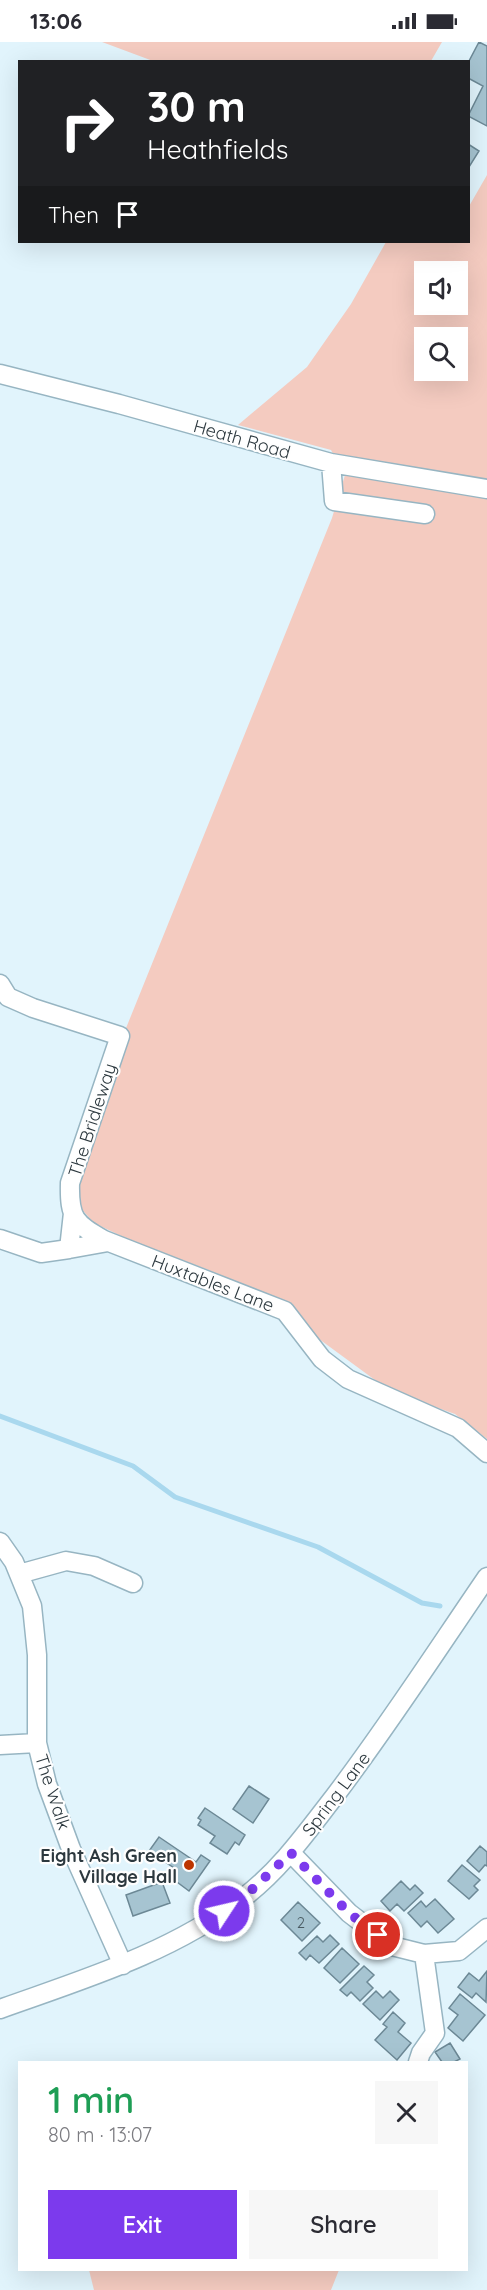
<!DOCTYPE html>
<meta charset="utf-8">
<style>
body{margin:0;font-family:Quicksand,sans-serif;background:#f7f7f7;color:#2b2b33;height:100vh;display:flex;flex-direction:column;font-size:22px;white-space:nowrap}
*{box-sizing:border-box;margin:0}
p{font-size:20px;color:#7c7c81}
.icon{flex:none;width:33px;height:33px;fill:none;stroke:currentColor;stroke-width:2;stroke-linecap:round;stroke-linejoin:round}
.map{position:relative;flex:1;overflow:hidden}
.panel{position:absolute;left:18px;top:2019px;width:450px;height:210px;display:flex;flex-direction:column;background:#fff;border-radius:0px;box-shadow:0 6px 24px #0002}
.panel>*{flex:none}
.hud{position:absolute;left:18px;top:18px;width:452px;height:183px;border-radius:0px;box-shadow:0 6px 24px #0002;background:#202124;color:#fff;overflow:hidden}
.fabs{position:absolute;left:414px;top:219px;display:grid;gap:12px}
.fabs a{display:grid;place-items:center;width:54px;height:54px;border-radius:0px;background:#fff;box-shadow:0 6px 24px #0002;font-size:30px}
.pin{position:absolute;display:grid;place-items:center;width:51px;height:51px;color:#fff;margin:-26px;border:3px solid #fff;border-radius:50%;box-shadow:0 2px 6px #0007}
.me{position:absolute;width:66px;margin:-33px;rotate:55deg;stroke-linejoin:round;filter:drop-shadow(0 0 4px #0008)}
.turn{display:flex;align-items:center;gap:21px;height:126px;padding:0 30px;font-size:27px}
.turn .icon{width:78px;height:78px;stroke-width:2.5}
.turn b{display:block;font-size:42px;line-height:51px}
.then{display:flex;align-items:center;height:57px;padding:0 30px;background:#0003;gap:12px;font-size:22px}
.round{display:grid;place-items:center;flex:none;width:63px;height:63px;border-radius:0px;background:#f7f7f7}
.summary{display:flex;align-items:center;justify-content:space-between;height:102px;padding:0 30px}
h1{font-size:36px;font-weight:600;line-height:45px;color:#1e9e55}
.primary-button{display:flex;gap:12px;margin-top:auto;padding:12px 30px}
.primary-button a{flex:1;height:69px;border-radius:0px;background:#7c3aed;color:#fff;font-size:24px;font-weight:600;line-height:69px;text-align:center}
.primary-button a+a{background:#f7f7f7;color:#2b2b33}
.status{display:flex;justify-content:space-between;align-items:center;height:42px;padding:0 30px;background:#fff;direction:ltr}
.status svg{height:16px;fill:currentColor}
.map>svg:first-child{display:block}
</style>
<div class="status"><b>13:06</b><svg viewBox="0 0 49 12"><path d="M0 12V9h3v3zM5 12V6h3v6zM10 12V3h3v9zM15 12V0h3v12zM26 1h20v11H26zM47 4h2v5h-2z"/></svg></div>
<div class="map">
<svg width="487" height="2248" viewBox="0 0 487 2248">
<rect width="100%" height="100%" fill="#e1f4fc"/>
<!-- green -->
<path fill="#f4cbc0" fill-rule="evenodd" d="M 102,0 L 442,0 L 431,19 L 153,19 Z
M 487,133 L 487,1397 L 455,1372 L 390,1349 L 319,1297 L 289,1262 L 206,1227 L 136,1201 L 94,1181 L 75,1160 L 76,1143 L 118,1006 L 332,476 L 345,433 L 331,408 L 238,383 L 307,325 L 351,262 L 386,200 L 468,200 L 468,166 ZM 424,230 L 458,230 L 458,262 L 424,262 ZM 424,296 L 458,296 L 458,328 L 424,328 Z
M 89,2228 L 339,2228 L 331,2248 L 94,2248 Z"/>
<g fill="none" stroke-linecap="round" stroke-linejoin="round">
<!-- stream -->
<path stroke="#a9d8ee" stroke-width="5" d="M 0,1374 L 133,1424 L 175,1455 L 318,1505 L 422,1561 L 440,1564"/>
</g>
<!-- building -->
<path fill="#a6c4d1" stroke="#6c8895" stroke-width="1.5" d="M 479,0 L 487,4 L 487,84 L 468,74 L 483,44 L 468,36 L 468,21 Z
M 468,102 L 479,109 L 469,125 L 468,125 Z
M 249,1744 L 269,1757 L 253,1781 L 233,1767 Z
M 205,1766 L 245,1793 L 239,1803 L 235,1800 L 227,1812 L 210,1801 L 215,1794 L 198,1783 L 201,1778 L 198,1776 Z
M 159,1795 L 196,1820 L 201,1813 L 210,1819 L 189,1849 L 169,1834 L 174,1826 L 149,1809 Z
M 480,1804 L 487,1810 L 487,1824 L 485,1823 L 479,1830 L 467,1819 Z
M 462,1823 L 480,1838 L 474,1844 L 478,1848 L 469,1857 L 448,1839 Z
M 401,1839 L 410,1848 L 415,1843 L 423,1851 L 404,1869 L 397,1862 L 390,1869 L 381,1859 Z
M 162,1840 L 170,1861 L 133,1874 L 126,1853 Z
M 435,1857 L 454,1877 L 438,1891 L 427,1879 L 421,1885 L 408,1871 L 421,1859 L 426,1865 Z
M 298,1860 L 320,1881 L 302,1899 L 281,1878 Z
M 330,1893 L 339,1902 L 319,1921 L 310,1913 L 306,1918 L 299,1911 L 317,1894 L 323,1900 Z
M 342,1906 L 359,1922 L 340,1941 L 324,1926 Z
M 364,1924 L 374,1933 L 367,1940 L 373,1946 L 360,1959 L 351,1950 L 347,1954 L 340,1948 Z
M 487,1929 L 486,1960 L 476,1951 L 472,1956 L 458,1945 L 469,1931 L 479,1939 Z
M 376,1949 L 383,1956 L 390,1949 L 399,1958 L 380,1978 L 363,1962 Z
M 460,1952 L 485,1973 L 463,1999 L 448,1986 L 458,1973 L 449,1966 Z
M 393,1970 L 405,1981 L 398,1990 L 411,2001 L 397,2018 L 375,1998 L 387,1985 L 383,1982 Z
M 450,2001 L 460,2017 L 454,2020 L 442,2020 L 435,2010 Z"/>
<g fill="none" stroke-linecap="round" stroke-linejoin="round">
<!-- minor casing -->
<g stroke="#97b5c2" stroke-width="21">
<path id="minor" d="M 0,332 L 119,362 L 331,421 L 487,447
M 331,421 L 334,459 L 425,472
M 0,942 L 8,955 L 33,966 L 120,994 L 70,1141 C 69,1177 75,1181 104,1198 L 285,1269 L 322,1317 L 348,1337 L 458,1386 L 487,1411
M 73,1171 L 69,1207 L 108,1200
M 0,1197 L 41,1211 L 69,1207
M 0,1500 L 14,1520 L 32,1564 L 37,1613 L 37,1701 L 47,1742 L 71,1807 L 123,1923
M 19,1532 L 66,1519 L 94,1524 L 133,1541
M 0,1703 L 37,1701
M 291,1811 L 349,1871 L 392,1904 L 424,1912 L 459,1909 L 487,1886
M 0,1967 C 84,1937 171,1911 243,1856 C 280,1828 306,1791 334,1755 C 388,1684 437,1608 487,1535
M 418,2020 L 421,2011 L 435,1991 L 424,1912"/>
</g>
<!-- minor -->
<use href="#minor" stroke="#fff" stroke-width="18"/>
</g>
<g fill="none" stroke-linecap="round" stroke-linejoin="round">
<!-- route -->
<path stroke="#7c3aed" stroke-width="10" stroke-dasharray="0 18" d="M 224,1869 L 243,1856 L 291,1811 L 349,1871 L 378,1893"/>
</g>
<!-- markers -->
<circle fill="#bd3500" stroke="#fefefe" stroke-width="2" cx="189" cy="1823" r="6"/>
<g text-anchor="middle" dominant-baseline="central" stroke-width="4.5" stroke-linejoin="round" paint-order="stroke">
<!-- number labels -->
<g font-size="15" fill="#4a5b63">
<text x="301" y="1880">2</text>
</g>
<!-- street labels -->
<g font-size="18" fill="#2c383e" stroke="#fefefe">
<text transform="translate(242 397) rotate(16)">Heath Road</text>
<text transform="translate(92 1078) rotate(-72)">The Bridleway</text>
<text transform="translate(213 1241) rotate(21)">Huxtables Lane</text>
<text transform="translate(53 1750) rotate(72)">The Walk</text>
<text transform="translate(336 1752) rotate(-53)">Spring Lane</text>
</g>
<!-- poi labels -->
<g font-size="18" font-weight="bold" fill="#2c383e" stroke="#fefefe" text-anchor="end">
<text x="177" y="1813">Eight Ash Green<tspan x="177" dy="21">Village Hall</tspan></text>
</g>
</g>
</svg>
<div class="fabs">
<a><svg class="icon" aria-label="sound" viewBox="0 0 24 24"><path d="M4 9h4l5-4v14l-5-4H4zM17 9q2 3 0 6"/></svg></a>
<a><svg class="icon" aria-label="search" viewBox="0 0 24 24"><circle cx="10" cy="10" r="6"/><path d="M15 15l6 6"/></svg></a>
</div>
<div class="pin" style="left:378px;top:1893px;background:#d93025"><svg class="icon" aria-label="arrive" viewBox="0 0 24 24"><path d="M6 21V4h12l-3 4 3 4H6"/></svg></div>
<svg class="me" style="left:224px;top:1869px" viewBox="-20 -20 40 40"><circle r="17" fill="#7c3aed" stroke="#fff" stroke-width="3"/><path d="M0-11L8 9 0 5-8 9z" fill="#fff"/></svg>
<div class="hud">
<div class="turn"><svg class="icon" aria-label="right" viewBox="0 0 24 24"><path d="M7 20v-9h11M14 6l5 5-5 5"/></svg><div><b>30 m</b>Heathfields</div></div>
<div class="then">Then<svg class="icon" aria-label="arrive" viewBox="0 0 24 24"><path d="M6 21V4h12l-3 4 3 4H6"/></svg></div>
</div>
<section class="panel">
<div class="summary"><div><h1>1 min</h1><p>80 m · 13:07</p></div><a class="round"><svg class="icon" aria-label="close" viewBox="0 0 24 24"><path d="M6 6l12 12M18 6L6 18"/></svg></a></div>
<div class="primary-button"><a>Exit</a><a>Share</a></div>
</section>
</div>
